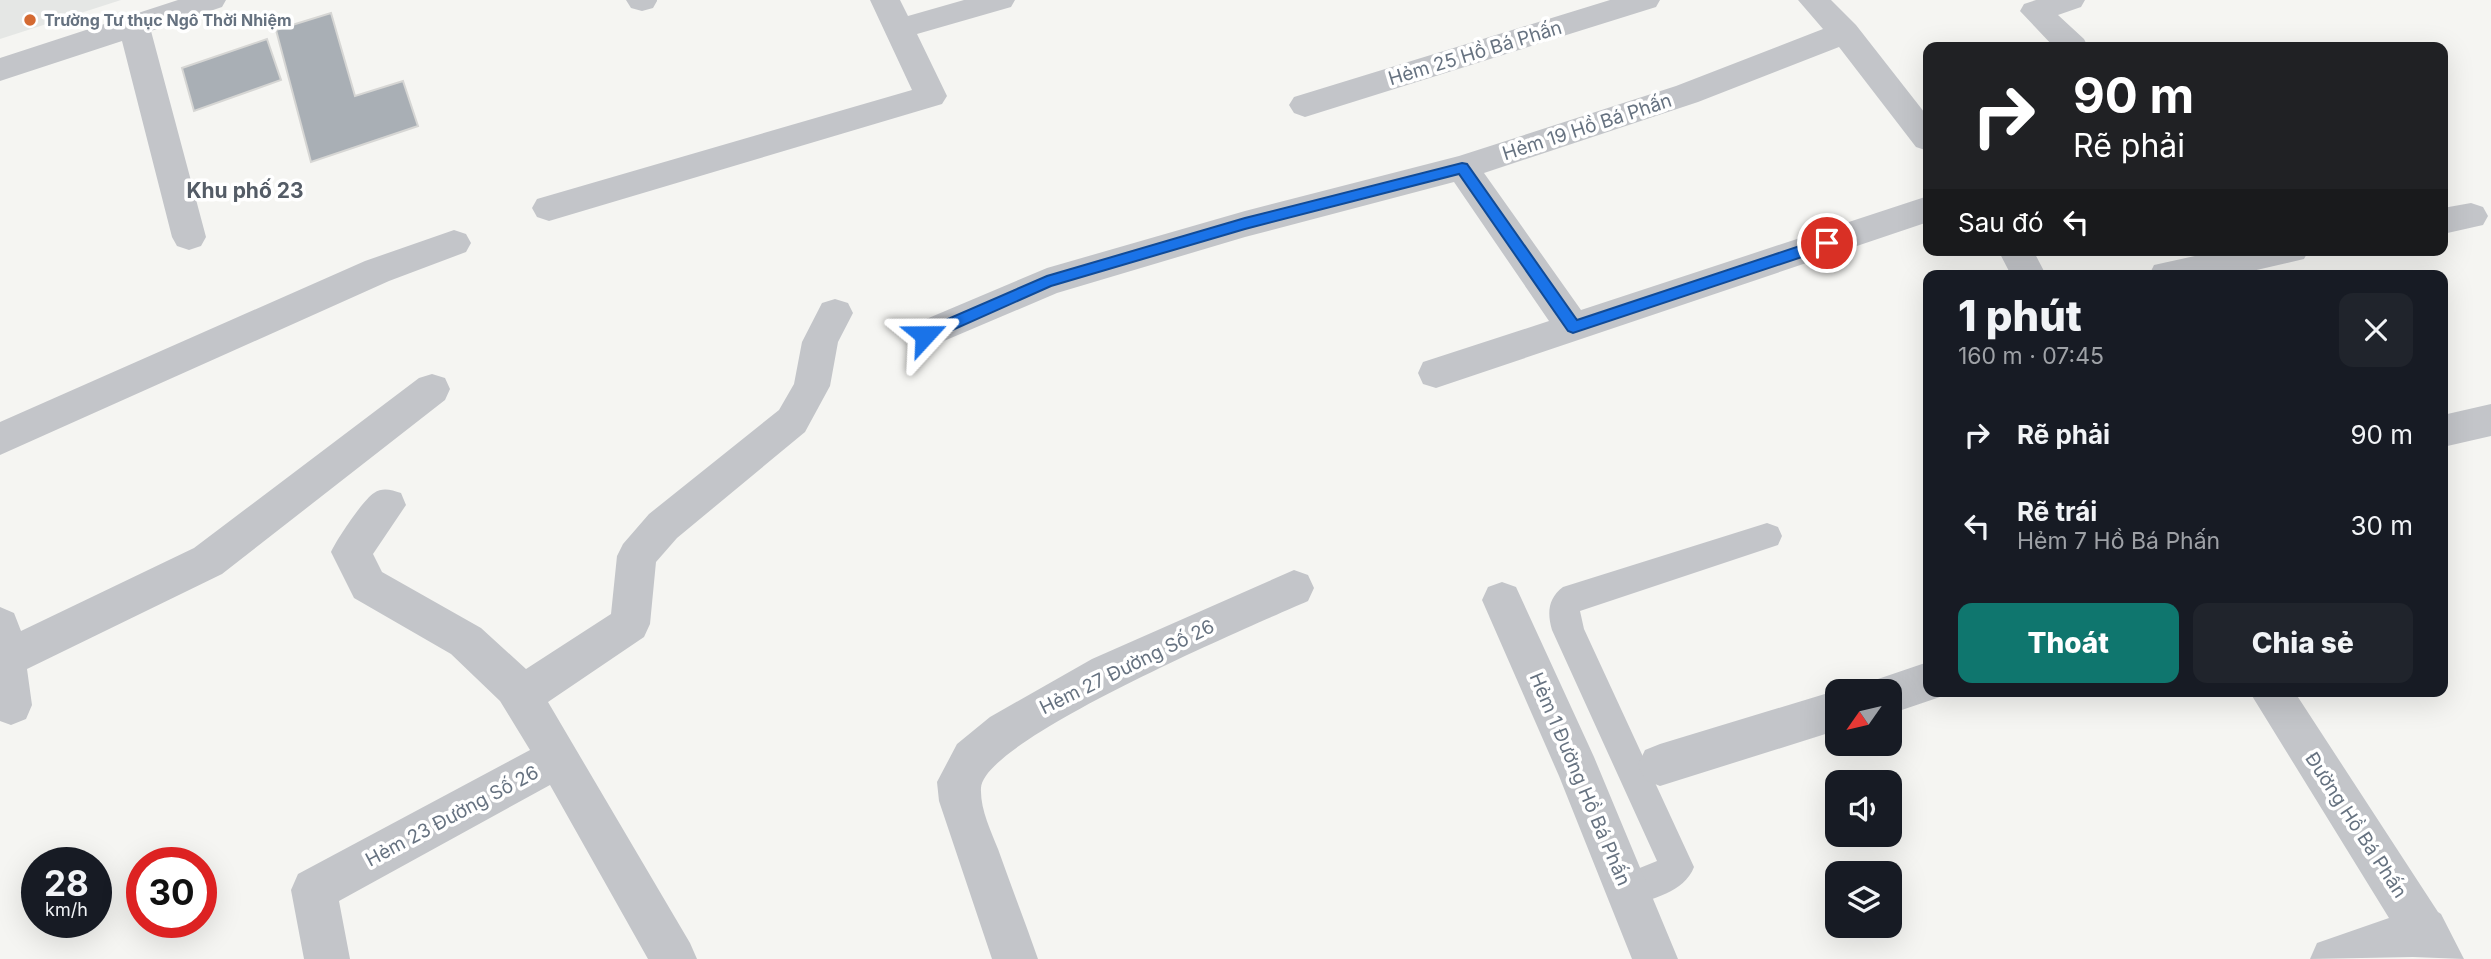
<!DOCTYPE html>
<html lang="vi">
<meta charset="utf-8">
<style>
body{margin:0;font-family:Inter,sans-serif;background:#20242c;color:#f1f3f6;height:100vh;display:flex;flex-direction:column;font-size:26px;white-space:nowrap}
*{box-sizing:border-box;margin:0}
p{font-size:23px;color:#9ea1a6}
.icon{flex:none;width:38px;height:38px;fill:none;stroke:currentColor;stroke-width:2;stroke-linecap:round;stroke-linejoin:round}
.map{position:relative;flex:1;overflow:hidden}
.side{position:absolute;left:1923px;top:270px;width:525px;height:427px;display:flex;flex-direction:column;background:#171b24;border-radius:14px;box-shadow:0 7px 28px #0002}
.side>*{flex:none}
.top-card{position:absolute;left:1923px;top:42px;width:525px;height:214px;border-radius:14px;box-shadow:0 7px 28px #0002;background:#202124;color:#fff;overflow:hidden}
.needle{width:46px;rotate:236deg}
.tools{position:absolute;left:1825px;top:679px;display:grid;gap:14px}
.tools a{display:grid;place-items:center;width:77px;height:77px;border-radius:14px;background:#171b24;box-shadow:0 7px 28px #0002;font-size:35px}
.speed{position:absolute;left:21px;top:847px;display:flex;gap:14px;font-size:35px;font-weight:700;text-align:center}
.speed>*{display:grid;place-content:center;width:91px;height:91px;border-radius:50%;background:#171b24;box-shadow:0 7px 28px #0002;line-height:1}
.speed small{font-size:18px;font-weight:400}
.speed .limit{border:10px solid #d22;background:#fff;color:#111}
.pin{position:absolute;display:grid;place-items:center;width:60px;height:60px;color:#fff;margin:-30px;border:4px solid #fff;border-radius:50%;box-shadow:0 2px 7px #0007}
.me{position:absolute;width:77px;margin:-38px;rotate:66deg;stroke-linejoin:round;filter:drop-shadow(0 0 5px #0008)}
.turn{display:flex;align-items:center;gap:24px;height:147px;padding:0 35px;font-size:32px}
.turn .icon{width:91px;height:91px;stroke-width:2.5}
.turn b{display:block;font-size:49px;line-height:60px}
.then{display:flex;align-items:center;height:66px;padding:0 35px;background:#0003;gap:14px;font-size:26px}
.round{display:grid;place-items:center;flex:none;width:74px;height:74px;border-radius:14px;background:#20242c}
.summary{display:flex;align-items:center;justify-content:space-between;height:119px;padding:0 35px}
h1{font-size:42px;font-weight:800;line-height:52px}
.action{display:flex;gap:14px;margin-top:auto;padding:14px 35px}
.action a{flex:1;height:80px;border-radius:14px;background:#0f766e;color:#fff;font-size:28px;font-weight:800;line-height:80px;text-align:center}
.action a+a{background:#20242c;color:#f1f3f6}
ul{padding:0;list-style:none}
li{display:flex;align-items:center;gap:21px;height:91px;padding:0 35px}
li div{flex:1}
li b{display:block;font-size:26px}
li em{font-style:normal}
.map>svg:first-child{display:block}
</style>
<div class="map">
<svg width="2491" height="959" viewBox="0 0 2491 959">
<rect width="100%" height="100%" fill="#f5f5f2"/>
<!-- built -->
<path fill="#e5e7e5" d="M 0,0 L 121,0 L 0,39 Z"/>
<!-- building -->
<path fill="#a9afb5" stroke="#d6d6d4" stroke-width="2" d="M 331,13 L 355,96 L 403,81 L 418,126 L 311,162 L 276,30 Z
M 267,39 L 281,80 L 194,111 L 182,68 Z"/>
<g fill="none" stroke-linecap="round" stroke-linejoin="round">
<!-- service -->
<path fill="#c3c5c9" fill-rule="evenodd" d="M 1767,523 L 1778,527 L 1782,536 L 1778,545 L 1580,611 L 1584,629 L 1694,867 C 1684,893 1652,898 1627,908 L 1615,902 L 1609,890 L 1615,878 L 1657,861 L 1552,630 C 1547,613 1548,598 1563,587 Z"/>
<!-- minor -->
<path fill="#c3c5c9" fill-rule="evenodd" d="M 178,0 L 226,0 L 222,7 L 151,31 L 206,237 L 201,246 L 189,250 L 177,246 L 172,237 L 122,41 L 0,81 L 0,58 Z
M 626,0 L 657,0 L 657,1 L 653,8 L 642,11 L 631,8 Z
M 870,0 L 900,0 L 908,16 L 964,0 L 1015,0 L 1011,7 L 917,34 L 947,96 L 942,104 L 549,221 L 537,217 L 532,208 L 537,199 L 912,90 Z
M 1610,0 L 1660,0 L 1656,7 L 1305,117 L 1294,113 L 1289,105 L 1294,97 Z
M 1798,0 L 1831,0 L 1856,25 L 1928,117 L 1928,151 L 1916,147 L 1839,47 L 1698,102 L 1484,173 L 1581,310 L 1928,196 L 1928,222 L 1436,388 L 1423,384 L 1418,373 L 1423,362 L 1549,321 L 1454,182 L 1245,237 L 1057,293 L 925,349 L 912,345 L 907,335 L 912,325 L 1047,268 L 1245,211 L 1459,156 L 1676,86 L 1823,29 Z
M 2036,0 L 2085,0 L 2081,7 L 2058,15 L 2084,39 L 2088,47 L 2054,47 L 2020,11 L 2024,4 Z
M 2471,203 L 2483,207 L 2488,216 L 2483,225 L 2443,234 L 2443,208 Z
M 454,230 L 466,234 L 471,243 L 466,252 L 389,281 L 0,455 L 0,422 L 365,261 Z
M 1998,250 L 2033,250 L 2046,275 L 2011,275 Z
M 2222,250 L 2309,250 L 2304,259 L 2235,275 L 2149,275 L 2154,265 Z
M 835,299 L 848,303 L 853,313 L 838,342 L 830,386 L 805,432 L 677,538 L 656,562 L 650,624 L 644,637 L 548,702 L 690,943 L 697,959 L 648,959 L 550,785 L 339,901 L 350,959 L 304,959 L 291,890 L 298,874 L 530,750 L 500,701 L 451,654 L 354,598 L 331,552 C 337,539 363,500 374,493 C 383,487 391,490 401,493 L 406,505 L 373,554 L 382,572 L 481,628 L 526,669 L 611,614 L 617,556 L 623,544 L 649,514 L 779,410 L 794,384 L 802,342 L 822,303 Z
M 432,374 L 445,378 L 450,389 L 445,400 L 222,574 L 27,669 L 32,705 L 26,719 L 11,725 L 0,721 L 0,607 L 14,613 L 21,631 L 194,548 L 419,378 Z
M 2491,404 L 2491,436 L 2443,447 L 2443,415 Z
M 1294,570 L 1308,575 L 1314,588 L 1308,601 C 1258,623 983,739 981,788 C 980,809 991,831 998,849 C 1011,886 1025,922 1038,959 L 992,959 L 939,801 L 937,782 L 957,744 L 990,717 L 1092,659 Z
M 1502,582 L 1516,587 L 1594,757 L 1678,959 L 1632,959 L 1559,776 L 1482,600 L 1488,587 Z
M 1928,662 L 1928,691 L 1945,691 L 1943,696 L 1890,714 L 1890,691 L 1870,691 L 1875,680 Z
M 1838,690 L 1841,691 L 1838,691 L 1838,730 L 1660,786 L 1645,780 L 1638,765 L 1645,750 L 1660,744 Z
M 2249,691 L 2294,691 L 2438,912 L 2441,914 L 2464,959 L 2413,957 L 2310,959 L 2317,943 L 2389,918 Z"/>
</g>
<!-- route -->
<path fill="#1a73e8" stroke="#114b97" stroke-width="2" d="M 1462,163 L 1467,164 L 1577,320 L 1827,237 L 1834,243 L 1832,247 L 1573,333 L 1568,331 L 1459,174 L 1245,229 L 1051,286 L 930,340 L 920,340 L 917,335 L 920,331 L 1047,276 L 1245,218 Z"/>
<!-- markers -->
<circle fill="#d46a32" stroke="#fff" stroke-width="2.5" cx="30" cy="20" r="7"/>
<g text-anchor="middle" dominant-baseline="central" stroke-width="7" stroke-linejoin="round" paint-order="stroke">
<!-- far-poi labels -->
<g font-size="16" font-weight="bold" fill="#667280" stroke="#fff" text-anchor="start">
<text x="44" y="20">Trường Tư thục Ngô Thời Nhiệm</text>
</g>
<!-- street labels -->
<g font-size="19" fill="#667280" stroke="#fff">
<text transform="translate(1475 53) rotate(-17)">Hẻm 25 Hồ Bá Phấn</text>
<text transform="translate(1587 127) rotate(-18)">Hẻm 19 Hồ Bá Phấn</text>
<text transform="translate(1127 667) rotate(-26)">Hẻm 27 Đường Số 26</text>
<text transform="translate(1580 779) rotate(67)">Hẻm 1 Đường Hồ Bá Phấn</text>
<text transform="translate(452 816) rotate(-28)">Hẻm 23 Đường Số 26</text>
<text transform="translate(2356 825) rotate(57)">Đường Hồ Bá Phấn</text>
</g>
<!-- neighbourhood labels -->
<g font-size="21" font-weight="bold" fill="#545c66" stroke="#fff">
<text x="245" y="190">Khu phố 23</text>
</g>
</g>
</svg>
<div class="tools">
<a><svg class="needle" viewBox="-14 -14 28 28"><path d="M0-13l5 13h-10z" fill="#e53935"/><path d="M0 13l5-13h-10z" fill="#9ea1a6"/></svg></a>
<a><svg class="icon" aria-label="sound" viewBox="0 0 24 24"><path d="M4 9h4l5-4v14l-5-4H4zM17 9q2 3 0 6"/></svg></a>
<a><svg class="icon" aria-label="layers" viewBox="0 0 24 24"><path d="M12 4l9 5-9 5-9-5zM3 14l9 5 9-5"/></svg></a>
</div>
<div class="speed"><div>28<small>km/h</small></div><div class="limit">30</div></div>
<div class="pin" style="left:1827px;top:243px;background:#d93025"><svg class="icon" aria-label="arrive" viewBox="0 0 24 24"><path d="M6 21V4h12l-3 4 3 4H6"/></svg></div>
<svg class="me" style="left:925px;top:335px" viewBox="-20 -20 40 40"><path d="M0-17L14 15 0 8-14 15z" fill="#1a73e8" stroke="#fff" stroke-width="4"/></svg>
<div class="top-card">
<div class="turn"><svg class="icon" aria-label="right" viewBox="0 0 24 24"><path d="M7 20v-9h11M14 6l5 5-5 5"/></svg><div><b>90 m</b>Rẽ phải</div></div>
<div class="then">Sau đó<svg class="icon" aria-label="left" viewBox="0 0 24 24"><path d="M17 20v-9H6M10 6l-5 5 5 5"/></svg></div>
</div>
<section class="side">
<div class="summary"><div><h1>1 phút</h1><p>160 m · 07:45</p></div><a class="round"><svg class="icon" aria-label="close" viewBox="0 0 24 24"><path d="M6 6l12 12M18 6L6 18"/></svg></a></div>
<ul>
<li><svg class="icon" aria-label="right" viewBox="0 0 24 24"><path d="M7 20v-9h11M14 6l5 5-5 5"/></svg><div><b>Rẽ phải</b></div><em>90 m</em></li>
<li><svg class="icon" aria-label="left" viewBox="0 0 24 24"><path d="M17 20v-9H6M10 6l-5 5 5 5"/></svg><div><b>Rẽ trái</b><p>Hẻm 7 Hồ Bá Phấn</p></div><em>30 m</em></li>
</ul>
<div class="action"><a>Thoát</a><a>Chia sẻ</a></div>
</section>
</div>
